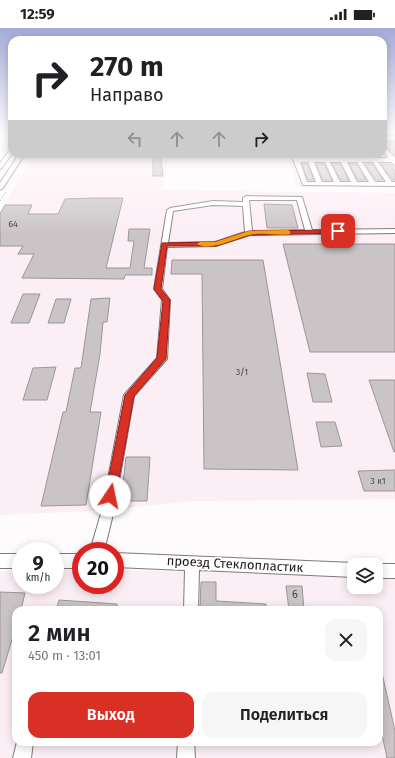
<!DOCTYPE html>
<html lang="ru">
<meta charset="utf-8">
<style>
body{margin:0;font-family:"Fira Sans",sans-serif;background:#f6f6f6;color:#202124;height:100vh;display:flex;flex-direction:column;font-size:15px;white-space:nowrap}
*{box-sizing:border-box;margin:0}
p{font-size:13px;color:#757577}
.icon{flex:none;width:22px;height:22px;fill:none;stroke:currentColor;stroke-width:2;stroke-linecap:round;stroke-linejoin:round}
.map{position:relative;flex:1;overflow:hidden}
.panel{position:absolute;left:12px;top:578px;width:371px;height:140px;display:flex;flex-direction:column;background:#fff;border-radius:12px;box-shadow:0 2px 10px #0003}
.panel>*{flex:none}
.top-card{position:absolute;left:8px;top:8px;width:379px;height:122px;border-radius:12px;box-shadow:0 2px 10px #0003;background:#fff;color:#202124;overflow:hidden}
.buttons{position:absolute;left:347px;top:530px;display:grid;gap:8px}
.buttons a{display:grid;place-items:center;width:36px;height:36px;border-radius:8px;background:#fff;box-shadow:0 2px 10px #0003;font-size:20px}
.speed{position:absolute;left:12px;top:514px;display:flex;gap:8px;font-size:20px;font-weight:700;text-align:center}
.speed>*{display:grid;place-content:center;width:52px;height:52px;border-radius:50%;background:#fff;box-shadow:0 2px 10px #0003;line-height:1}
.speed small{font-size:10px;font-weight:400}
.speed .limit{border:6px solid #d22;background:#fff;color:#111}
.pin{position:absolute;display:grid;place-items:center;width:34px;height:34px;color:#fff;margin:-17px;border-radius:8px;box-shadow:0 2px 6px #0006}
.me{position:absolute;width:44px;margin:-22px;rotate:11deg;stroke-linejoin:round;filter:drop-shadow(0 0 3px #0008)}
.turn{display:flex;align-items:center;gap:14px;height:84px;padding:0 16px;font-size:18px}
.turn .icon{width:52px;height:52px;stroke-width:2.5}
.turn b{display:block;font-size:28px;line-height:34px}
.lanes{display:flex;align-items:center;height:38px;padding:0 16px;background:#0003;justify-content:center;gap:20px;direction:ltr}
.lanes .off{opacity:.35}
.round{display:grid;place-items:center;flex:none;width:42px;height:42px;border-radius:12px;background:#f6f6f6}
.summary{display:flex;align-items:center;justify-content:space-between;height:68px;padding:0 16px}
h1{font-size:24px;font-weight:600;line-height:30px}
.action{display:flex;gap:8px;margin-top:auto;padding:8px 16px}
.action a{flex:1;height:46px;border-radius:12px;background:#d93025;color:#fff;font-size:16px;font-weight:600;line-height:46px;text-align:center}
.action a+a{background:#f6f6f6;color:#202124}
.status{display:flex;justify-content:space-between;align-items:center;height:28px;padding:0 20px;background:#fff;direction:ltr}
.status svg{height:11px;fill:currentColor}
.map>svg:first-child{display:block}
</style>
<div class="status"><b>12:59</b><svg viewBox="0 0 49 12"><path d="M0 12V9h3v3zM5 12V6h3v6zM10 12V3h3v9zM15 12V0h3v12zM26 1h20v11H26zM47 4h2v5h-2z"/></svg></div>
<div class="map">
<svg width="395" height="730" viewBox="0 0 395 730">
<rect width="100%" height="100%" fill="#fefbfc"/>
<!-- built -->
<path fill="#fceef5" fill-rule="evenodd" d="M 383,105 L 395,105 L 395,158 L 297,159 L 287,126 L 383,126 Z
M 35,126 L 169,126 L 163,162 L 395,165 L 395,471 L 193,473 L 95,483 L 0,487 L 0,183 Z
M 55,542 L 81,542 L 81,557 L 115,557 L 115,542 L 354,546 L 354,559 L 376,559 L 376,547 L 395,547 L 395,730 L 0,730 L 0,543 L 21,543 L 21,557 L 55,557 ZM 16,582 L 379,582 L 379,714 L 16,714 Z"/>
<!-- building -->
<path fill="#cac4c7" stroke="#9b9698" d="M 383,114 L 395,114 L 395,128 L 383,116 Z
M 153,126 L 162,126 L 161,139 L 162,139 L 163,148 L 153,148 Z
M 302,136 L 307,136 L 314,152 L 308,152 Z
M 316,136 L 324,136 L 332,152 L 323,152 Z
M 332,136 L 340,136 L 349,152 L 341,152 Z
M 349,136 L 356,136 L 366,152 L 358,152 Z
M 365,136 L 372,136 L 383,152 L 376,152 Z
M 381,136 L 390,136 L 395,143 L 395,152 L 393,152 Z
M 95,170 L 123,170 L 106,240 L 130,240 L 134,213 L 128,213 L 129,201 L 150,201 L 144,240 L 152,240 L 152,247 L 125,247 L 124,251 L 22,250 L 34,226 L 18,226 L 23,218 L 0,218 L 0,186 L 5,177 L 32,177 L 28,186 L 58,186 L 65,171 Z
M 264,176 L 292,177 L 298,200 L 267,200 Z
M 283,216 L 395,216 L 395,324 L 310,324 Z
M 172,232 L 263,232 L 298,442 L 204,441 L 202,246 L 171,246 Z
M 23,266 L 40,266 L 29,295 L 11,295 Z
M 110,270 L 107,294 L 103,294 L 100,326 L 90,384 L 101,384 L 86,477 L 41,478 L 63,384 L 66,384 L 75,340 L 81,340 L 91,271 Z
M 56,271 L 71,271 L 64,295 L 48,295 Z
M 56,339 L 47,372 L 23,372 L 33,340 Z
M 307,345 L 325,346 L 332,374 L 313,374 Z
M 369,352 L 395,352 L 395,424 L 394,424 Z
M 316,394 L 335,394 L 342,418 L 321,419 Z
M 126,429 L 150,429 L 147,473 L 121,473 Z
M 395,442 L 395,463 L 364,463 L 358,443 Z
M 201,554 L 216,554 L 216,573 L 266,576 L 266,582 L 200,582 Z
M 286,558 L 302,558 L 304,582 L 289,582 Z
M 0,564 L 25,565 L 21,582 L 16,582 L 16,598 L 2,645 L 0,645 Z
M 59,572 L 117,576 L 117,582 L 56,582 Z
M 379,645 L 382,645 L 395,703 L 395,730 L 387,730 L 379,692 Z"/>
<g fill="none" stroke-linecap="round" stroke-linejoin="round">
<!-- minor casing -->
<g stroke="#7e797c" stroke-width="2">
<path id="minor" d="M 383,108 L 395,108 L 395,112 L 383,112 Z
M 383,117 L 395,130 L 395,138 L 391,134 L 378,134 L 392,154 L 395,154 L 395,158 L 303,157 L 291,126 L 297,126 L 298,130 L 307,130 L 305,126 L 311,126 L 312,130 L 323,130 L 322,128 L 325,126 L 329,130 L 339,130 L 338,128 L 341,126 L 345,130 L 355,130 L 353,128 L 356,126 L 360,130 L 371,130 L 369,128 L 372,126 L 376,130 L 388,130 L 383,123 ZM 300,134 L 308,134 L 316,154 L 307,154 ZM 314,134 L 325,134 L 334,154 L 322,154 ZM 330,134 L 341,134 L 351,154 L 340,154 ZM 347,134 L 357,134 L 369,154 L 357,154 ZM 362,134 L 373,134 L 386,154 L 375,154 Z
M 12,119 L 12,125 L 2,140 L 0,141 L 0,135 Z
M 19,126 L 25,126 L 3,160 L 0,162 L 0,155 Z
M 246,168 L 302,169 L 312,202 L 395,201 L 395,205 L 250,207 L 216,218 L 167,219 L 162,261 L 170,272 L 167,331 L 134,368 L 114,482 L 104,523 L 90,523 L 102,482 L 124,367 L 157,330 L 162,272 L 154,261 L 167,182 L 170,180 L 213,173 L 243,174 L 243,170 ZM 249,172 L 297,172 L 305,202 L 252,203 ZM 213,177 L 243,178 L 245,204 L 215,214 L 168,215 L 173,183 Z
M 115,525 L 354,535 L 358,537 L 354,537 L 354,549 L 199,542 L 198,582 L 184,582 L 185,542 L 115,539 Z
M 0,526 L 21,526 L 21,540 L 0,540 Z
M 55,526 L 81,526 L 81,540 L 55,540 Z
M 376,536 L 395,536 L 395,550 L 376,550 L 376,537 L 374,537 Z
M 17,714 L 33,714 L 31,730 L 13,730 Z
M 178,714 L 194,714 L 195,730 L 177,730 Z"/>
</g>
<!-- path -->
<path stroke="#9b9899" stroke-width="1" stroke-dasharray="1 1" stroke-linecap="butt" d="M 8,116 L 12,110
M 0,173 L 6,164"/>
<!-- minor -->
<use href="#minor" fill="#fff" fill-rule="evenodd"/>
</g>
<!-- sky -->
<linearGradient id="sky" x2="0" y2="1"><stop stop-color="#a4abd8"/><stop offset="0.5" stop-color="#fffdfe"/><stop offset="1" stop-color="#fffdfe" stop-opacity="0"/></linearGradient>
<rect width="395" height="207" fill="url(#sky)"/>
<!-- route -->
<path fill="#d93025" stroke="#8d1f18" d="M 338,202 L 341,203 L 340,205 L 250,207 L 216,218 L 167,218 L 161,261 L 170,272 L 166,331 L 134,368 L 116,468 L 114,471 L 110,473 L 106,471 L 105,468 L 125,367 L 157,330 L 163,273 L 154,261 L 162,215 L 215,214 L 249,203 Z"/>
<!-- slow -->
<path fill="#f59e0b" d="M 288,202 L 290,203 L 290,206 C 276,208 262,204 249,207 C 236,210 209,224 197,216 L 200,214 L 215,214 L 249,203 Z"/>
<g text-anchor="middle" dominant-baseline="central" stroke-width="3.5" stroke-linejoin="round" paint-order="stroke">
<!-- number labels -->
<g font-size="9" fill="#4a4748">
<text x="13" y="196">64</text>
<text x="242" y="344">3/1</text>
<text x="378" y="453">3 к1</text>
</g>
<!-- near-number labels -->
<g font-size="11" fill="#4a4748">
<text x="295" y="566">6</text>
</g>
<!-- near-street labels -->
<g font-size="13" fill="#201d1e" stroke="#fff">
<text transform="translate(235 536) rotate(3)">проезд Стеклопластик</text>
</g>
</g>
</svg>
<div class="buttons">
<a><svg class="icon" aria-label="layers" viewBox="0 0 24 24"><path d="M12 4l9 5-9 5-9-5zM3 14l9 5 9-5"/></svg></a>
</div>
<div class="speed"><div>9<small>km/h</small></div><div class="limit">20</div></div>
<div class="pin" style="left:338px;top:203px;background:#d93025"><svg class="icon" aria-label="arrive" viewBox="0 0 24 24"><path d="M6 21V4h12l-3 4 3 4H6"/></svg></div>
<svg class="me" style="left:110px;top:468px" viewBox="-20 -20 40 40"><circle r="19" fill="#fff"/><path d="M0-13L10 11 0 6-10 11z" fill="#d93025"/></svg>
<div class="top-card">
<div class="turn"><svg class="icon" aria-label="right" viewBox="0 0 24 24"><path d="M7 20v-9h11M14 6l5 5-5 5"/></svg><div><b>270 m</b>Направо</div></div>
<div class="lanes"><svg class="icon off" aria-label="left" viewBox="0 0 24 24"><path d="M17 20v-9H6M10 6l-5 5 5 5"/></svg><svg class="icon off" aria-label="ahead" viewBox="0 0 24 24"><path d="M12 20V5M6 11l6-6 6 6"/></svg><svg class="icon off" aria-label="ahead" viewBox="0 0 24 24"><path d="M12 20V5M6 11l6-6 6 6"/></svg><svg class="icon" aria-label="right" viewBox="0 0 24 24"><path d="M7 20v-9h11M14 6l5 5-5 5"/></svg></div>
</div>
<section class="panel">
<div class="summary"><div><h1>2 мин</h1><p>450 m · 13:01</p></div><a class="round"><svg class="icon" aria-label="close" viewBox="0 0 24 24"><path d="M6 6l12 12M18 6L6 18"/></svg></a></div>
<div class="action"><a>Выход</a><a>Поделиться</a></div>
</section>
</div>
